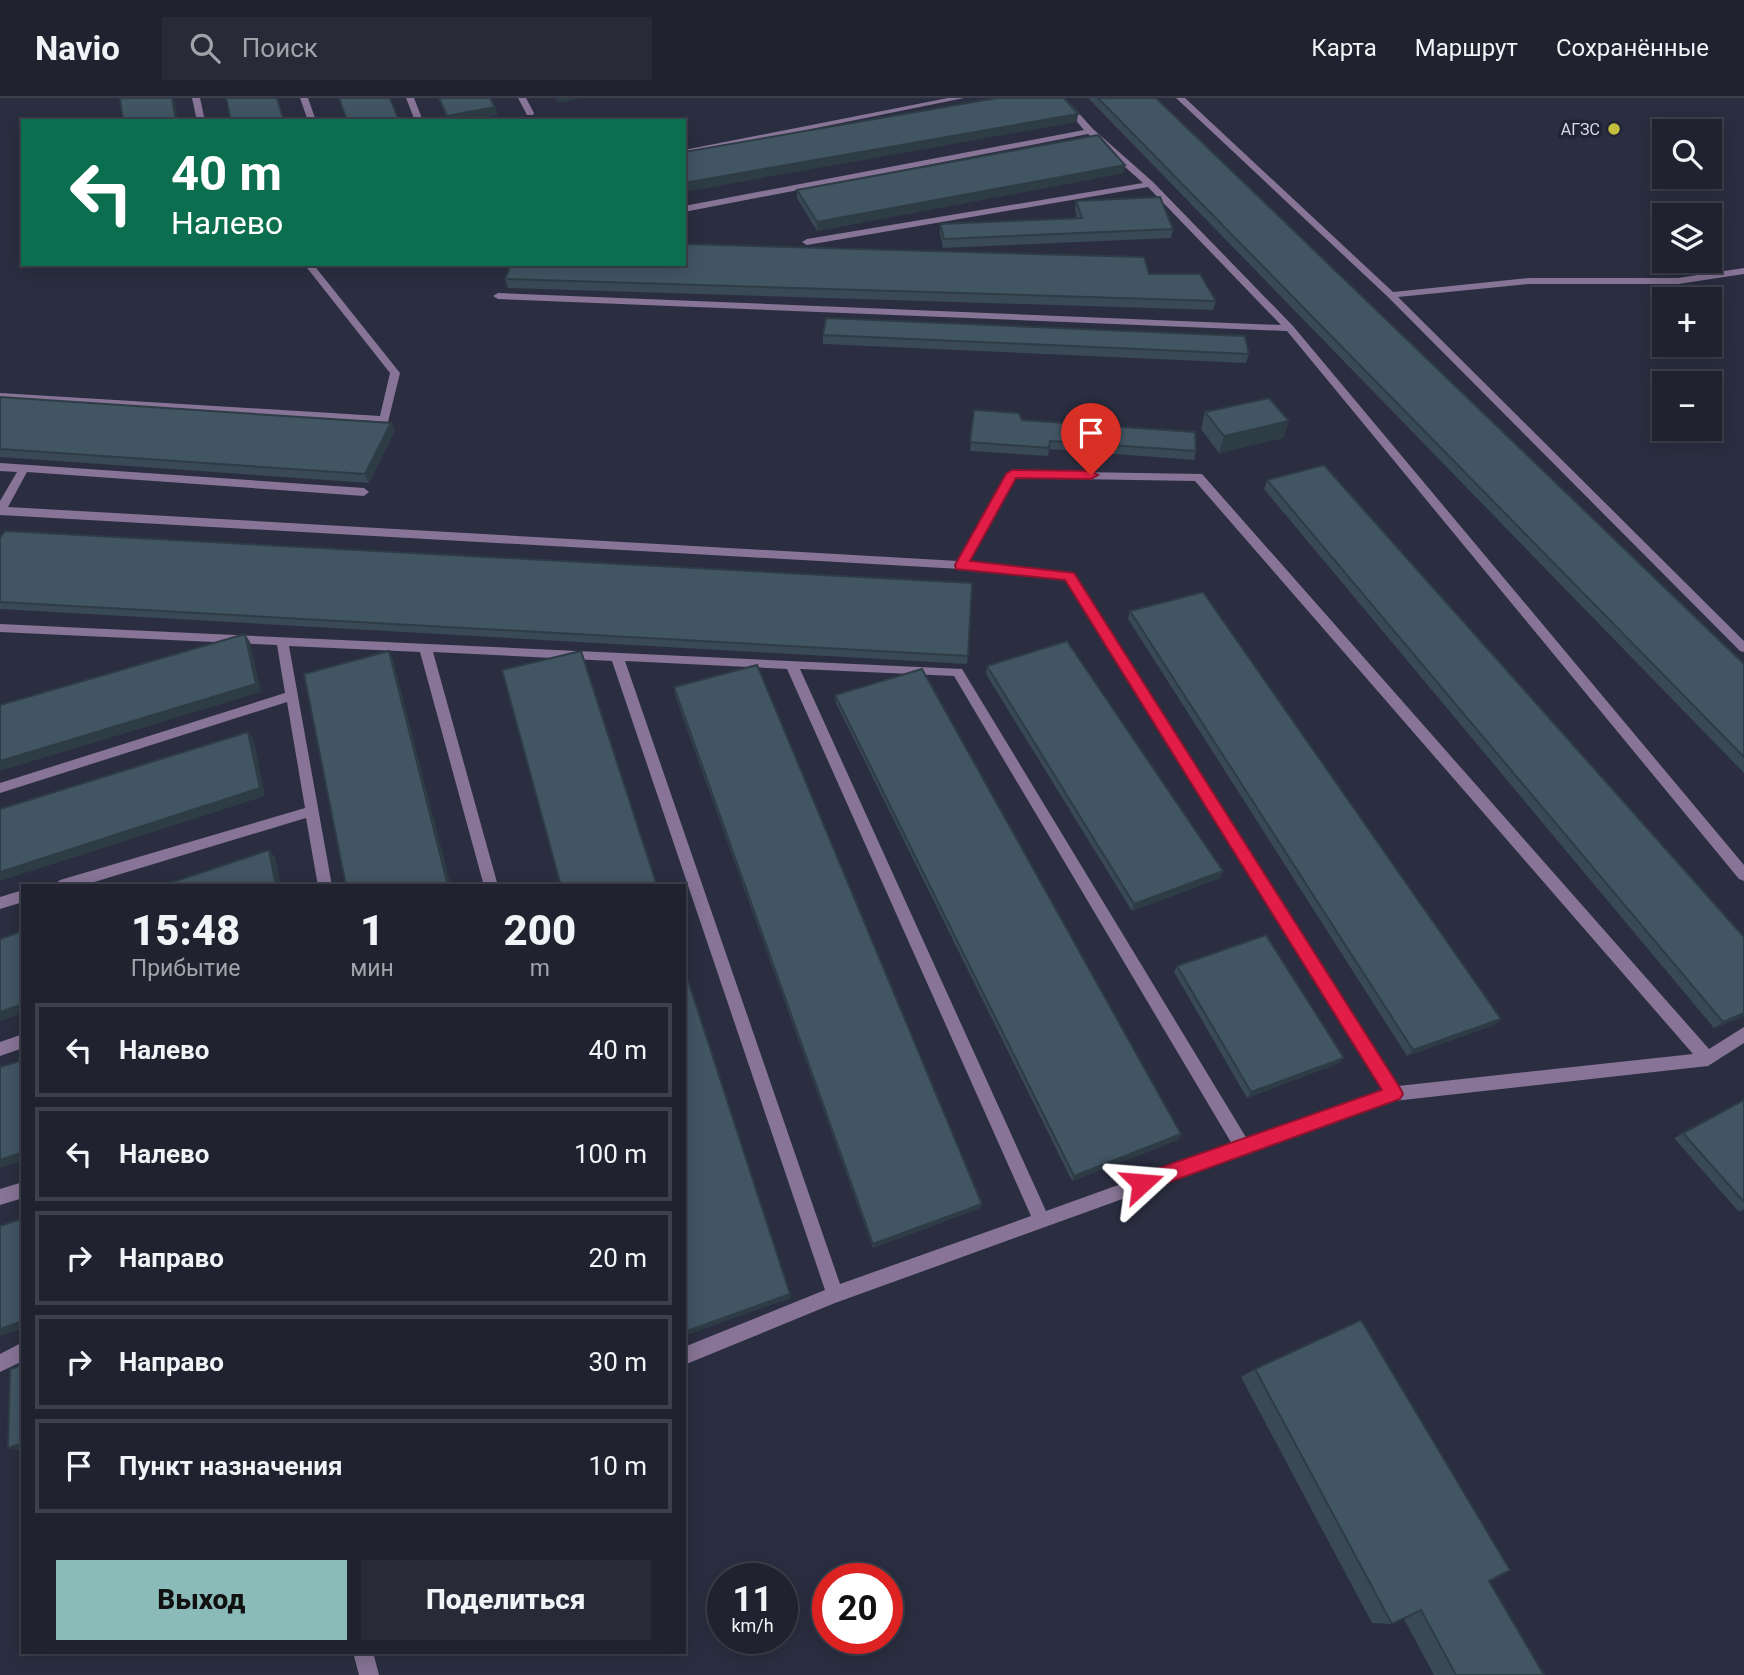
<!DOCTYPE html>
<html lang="ru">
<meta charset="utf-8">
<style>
body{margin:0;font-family:Roboto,sans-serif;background:#282a38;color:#f1f3f6;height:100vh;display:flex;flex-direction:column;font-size:26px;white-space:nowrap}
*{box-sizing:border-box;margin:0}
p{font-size:23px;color:#a2a4ab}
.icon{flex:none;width:38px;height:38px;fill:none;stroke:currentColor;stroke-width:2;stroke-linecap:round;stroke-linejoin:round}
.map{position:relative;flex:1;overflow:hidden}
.side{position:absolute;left:21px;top:786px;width:665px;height:770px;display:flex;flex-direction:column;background:#202230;border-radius:0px;box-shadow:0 4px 18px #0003,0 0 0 2px #3d3f4c}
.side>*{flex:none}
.hud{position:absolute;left:21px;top:21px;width:665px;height:147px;border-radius:0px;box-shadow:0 4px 18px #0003,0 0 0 2px #3d3f4c;background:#0b6e4f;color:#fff;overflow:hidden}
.controls{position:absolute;left:1652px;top:21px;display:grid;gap:14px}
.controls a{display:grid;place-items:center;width:70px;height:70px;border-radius:0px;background:#202230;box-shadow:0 4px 18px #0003,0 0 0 2px #3d3f4c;font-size:35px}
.speed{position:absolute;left:707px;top:1465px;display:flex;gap:14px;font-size:35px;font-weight:700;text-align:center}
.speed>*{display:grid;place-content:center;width:91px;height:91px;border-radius:50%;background:#202230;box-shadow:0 4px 18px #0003,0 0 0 2px #3d3f4c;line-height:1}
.speed small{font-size:18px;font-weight:400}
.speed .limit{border:10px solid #d22;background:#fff;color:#111}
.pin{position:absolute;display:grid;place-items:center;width:60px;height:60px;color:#fff;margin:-72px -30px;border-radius:50% 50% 50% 0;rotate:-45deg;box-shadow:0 0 7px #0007}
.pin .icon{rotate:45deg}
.me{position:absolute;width:77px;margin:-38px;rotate:71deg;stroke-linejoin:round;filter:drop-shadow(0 0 5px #0008)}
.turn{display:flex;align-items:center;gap:24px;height:147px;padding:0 35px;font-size:32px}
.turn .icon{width:91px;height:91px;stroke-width:2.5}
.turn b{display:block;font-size:49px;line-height:60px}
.eta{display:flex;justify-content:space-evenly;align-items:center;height:119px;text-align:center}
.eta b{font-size:42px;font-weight:800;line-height:49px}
.primary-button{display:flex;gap:14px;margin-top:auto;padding:14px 35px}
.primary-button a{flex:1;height:80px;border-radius:0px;background:#8bbbb9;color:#111;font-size:28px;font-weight:800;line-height:80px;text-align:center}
.primary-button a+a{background:#282a38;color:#f1f3f6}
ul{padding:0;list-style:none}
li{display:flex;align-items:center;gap:21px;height:94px;margin:0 14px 10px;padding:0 21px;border:4px solid #3d3f4c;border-radius:0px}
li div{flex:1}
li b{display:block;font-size:26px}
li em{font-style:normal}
header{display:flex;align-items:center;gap:42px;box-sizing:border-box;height:98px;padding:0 35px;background:#202230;border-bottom:2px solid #3d3f4c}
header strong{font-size:33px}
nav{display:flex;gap:38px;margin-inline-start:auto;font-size:24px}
.search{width:490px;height:63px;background:#282a38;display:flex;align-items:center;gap:18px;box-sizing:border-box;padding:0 24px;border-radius:0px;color:#a2a4ab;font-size:26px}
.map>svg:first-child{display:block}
</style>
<header>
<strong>Navio</strong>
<div class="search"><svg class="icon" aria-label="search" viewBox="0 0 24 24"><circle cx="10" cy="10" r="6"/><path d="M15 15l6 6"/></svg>Поиск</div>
<nav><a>Карта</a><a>Маршрут</a><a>Сохранённые</a></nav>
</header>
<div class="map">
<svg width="1744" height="1577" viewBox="0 0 1744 1577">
<rect width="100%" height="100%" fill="#2a2e40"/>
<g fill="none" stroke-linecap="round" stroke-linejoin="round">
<!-- service -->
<path fill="#877496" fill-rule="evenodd" d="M 192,0 L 200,0 L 205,23 L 197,23 Z
M 300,0 L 308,0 L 316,23 L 308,23 Z
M 406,0 L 414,0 L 423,23 L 415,23 Z
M 518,0 L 526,0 L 534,15 L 533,17 L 527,17 Z
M 948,0 L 964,0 L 684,57 L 684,52 Z
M 1057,0 L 1065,0 L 1093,31 L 1153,84 L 1293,228 L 1744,767 L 1744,783 L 1739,781 L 1287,233 L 498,201 L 493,198 L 498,195 L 1281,227 L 1148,89 L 807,147 L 802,144 L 807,141 L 1143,85 L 1088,36 L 684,114 L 684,108 L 1084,32 Z
M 1176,0 L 1185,0 L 1393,194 L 1529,180 L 1678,180 L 1744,170 L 1744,176 L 1678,186 L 1529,186 L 1398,199 L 1744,543 L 1744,554 L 1740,553 L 1388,199 Z
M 304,166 L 313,166 L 400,275 L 388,324 L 0,301 L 0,295 L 380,318 L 390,275 Z
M 0,365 L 364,390 L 369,394 L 364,398 L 27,374 L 8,409 L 958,463 L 1008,373 L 1202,376 L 1709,951 L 1744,929 L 1744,945 L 1708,968 L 1394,1003 L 835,1205 L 684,1267 L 684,1249 L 825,1192 L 612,563 L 433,554 L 498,788 L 484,788 L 420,554 L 289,548 L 332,788 L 318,788 L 306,720 L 81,788 L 53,788 L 60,782 L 305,710 L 287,604 L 0,695 L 0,685 L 285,595 L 277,547 L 0,534 L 0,526 L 962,571 L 1247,1041 L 1383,993 L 1065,482 L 961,471 L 0,417 L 0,403 L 17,374 L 0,373 ZM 1015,380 L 1195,383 L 1693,956 L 1398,988 L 1073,475 L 969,464 ZM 625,563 L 787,571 L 1031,1118 L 840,1186 ZM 800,571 L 954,578 L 1232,1046 L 1046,1113 Z
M 23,792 L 23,804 L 0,811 L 0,799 Z
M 23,936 L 23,950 L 0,958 L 0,944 Z
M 23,1084 L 23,1100 L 0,1107 L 0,1091 Z
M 23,1244 L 23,1263 L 0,1274 L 0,1256 Z
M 353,1554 L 373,1554 L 379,1577 L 359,1577 Z"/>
</g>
<!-- wall -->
<path fill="#394955" d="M 438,0 L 490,0 L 495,9 L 497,17 L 467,23 L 448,23 Z
M 1088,0 L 1156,0 L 1744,566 L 1744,675 Z
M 1124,75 L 817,133 L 797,100 L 797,92 Z
M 1076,103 L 1173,131 L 1171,140 L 943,150 L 940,135 L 940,126 L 1077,120 L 1075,111 Z
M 1149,176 L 1216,203 L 1213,212 L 508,190 L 505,181 Z
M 823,237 L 1249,256 L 1246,265 L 823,246 Z
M 0,299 L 391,325 L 395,333 L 369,385 L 0,359 Z
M 974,312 L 1022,322 L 1196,353 L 1194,362 L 1049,351 L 1048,358 L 970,353 Z
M 1205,314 L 1289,323 L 1283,340 L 1219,355 L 1201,331 Z
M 1267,382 L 1744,918 L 1714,930 L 1264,391 Z
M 0,440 L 968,558 L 967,566 L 0,511 Z
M 1130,513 L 1501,921 L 1494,927 L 1407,958 L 1128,521 Z
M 987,568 L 1223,773 L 1220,780 L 1132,813 L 986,576 Z
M 674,589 L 982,1106 L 980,1110 L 873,1150 L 675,597 Z
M 835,597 L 1181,1036 L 1178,1042 L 1072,1083 L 836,605 Z
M 1177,868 L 1344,960 L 1339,965 L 1247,1000 L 1174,874 Z
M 1744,1002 L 1744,1111 L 1739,1114 L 1674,1040 Z
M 1255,1271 L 1489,1483 L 1544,1577 L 1434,1577 L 1404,1521 L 1392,1526 L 1372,1525 L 1241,1279 Z"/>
<!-- shaded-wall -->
<path fill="#2e3c45" d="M 172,0 L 174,0 L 178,23 L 176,23 Z
M 556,0 L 584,0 L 557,5 Z
M 495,9 L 497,17 L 467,23 L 448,23 L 447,18 Z
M 1078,16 L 1077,24 L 684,94 L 684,85 Z
M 1125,67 L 1124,75 L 817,133 L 817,124 Z
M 1289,323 L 1283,340 L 1219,355 L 1224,338 Z
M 391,325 L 395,333 L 369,385 L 365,376 Z
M 245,536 L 250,544 L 261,594 L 0,673 L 0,663 Z
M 389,553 L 393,561 L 451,788 L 448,788 Z
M 248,634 L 254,642 L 265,698 L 0,783 L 0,774 Z
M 269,752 L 275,759 L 281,788 L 276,788 Z
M 1223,773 L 1220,780 L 1132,813 L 1134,806 Z
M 23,906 L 23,915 L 0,923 L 0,914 Z
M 1744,915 L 1744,918 L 1714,930 L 1723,924 Z
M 1501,921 L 1494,927 L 1407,958 L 1413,952 Z
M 1344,960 L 1339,965 L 1247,1000 L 1251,994 Z
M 1181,1036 L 1178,1042 L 1072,1083 L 1074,1078 Z
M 23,1054 L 23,1063 L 0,1070 L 0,1062 Z
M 982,1106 L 980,1110 L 873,1150 L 873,1146 Z
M 790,1196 L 791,1200 L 684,1238 L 684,1234 Z
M 23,1223 L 23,1230 L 0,1238 L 0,1231 Z
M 23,1345 L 23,1351 L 19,1352 L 8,1350 Z"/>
<!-- building -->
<path fill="#425563" stroke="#2e3c45" stroke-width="2" d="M 120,0 L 172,0 L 176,23 L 123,23 Z
M 226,0 L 277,0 L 284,23 L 231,23 Z
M 339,0 L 390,0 L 399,23 L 347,23 Z
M 439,0 L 490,0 L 495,9 L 447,18 Z
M 997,0 L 1064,0 L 1078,16 L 684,85 L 684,54 Z
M 1098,0 L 1156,0 L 1744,566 L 1744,659 Z
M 1098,37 L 1125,67 L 817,124 L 797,92 Z
M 1160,99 L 1173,131 L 944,141 L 940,126 L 1082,120 L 1076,103 Z
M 684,146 L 1144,159 L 1149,176 L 1200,176 L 1216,203 L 505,181 L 511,166 L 684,166 Z
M 826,220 L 1245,238 L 1249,256 L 823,237 Z
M 0,299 L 391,325 L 365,376 L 0,351 Z
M 1269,300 L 1289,323 L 1224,338 L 1205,314 Z
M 974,312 L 1019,315 L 1022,322 L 1195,334 L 1196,353 L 1050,343 L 1049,350 L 970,344 Z
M 1324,367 L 1744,839 L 1744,915 L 1723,924 L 1267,382 Z
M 5,433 L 972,485 L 968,558 L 0,504 L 0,440 Z
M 1203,494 L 1501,921 L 1413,952 L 1130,513 Z
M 245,536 L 256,586 L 0,663 L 0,607 Z
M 1067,543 L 1223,773 L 1134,806 L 987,568 Z
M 389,553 L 448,788 L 346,788 L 304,576 Z
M 581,553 L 657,788 L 561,788 L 502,572 Z
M 757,567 L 982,1106 L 873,1146 L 674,589 Z
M 922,571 L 1181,1036 L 1074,1078 L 835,597 Z
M 248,634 L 260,690 L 0,774 L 0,711 Z
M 269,752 L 276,788 L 161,788 Z
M 23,833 L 23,906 L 0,914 L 0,841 Z
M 1266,837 L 1344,960 L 1251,994 L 1177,868 Z
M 684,870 L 790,1196 L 684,1234 Z
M 23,962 L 23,1054 L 0,1062 L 0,969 Z
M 1744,1002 L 1744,1104 L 1683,1035 Z
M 23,1120 L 23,1223 L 0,1231 L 0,1128 Z
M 1361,1222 L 1510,1472 L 1489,1483 L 1544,1577 L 1456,1577 L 1421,1512 L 1392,1526 L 1255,1271 Z
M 23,1267 L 23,1345 L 8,1350 L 10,1271 Z"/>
<!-- route -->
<path fill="#e11d48" stroke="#92132f" stroke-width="2" d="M 1012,372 L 1091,373 L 1098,377 L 1091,381 L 1016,380 L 970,463 L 1074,475 L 1400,990 L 1403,996 L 1400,1001 L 1142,1094 L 1136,1091 L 1133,1085 L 1136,1078 L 1142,1076 L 1382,992 L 1065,482 L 956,471 L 955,467 L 1006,376 Z"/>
<!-- markers -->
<circle fill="#c3bd3e" stroke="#212435" stroke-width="2.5" cx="1614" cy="31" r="7"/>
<g text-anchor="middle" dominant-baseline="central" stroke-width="7" stroke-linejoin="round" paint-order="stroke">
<!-- far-poi labels -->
<g font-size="16" fill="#d8dae6" stroke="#212435" text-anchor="end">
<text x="1600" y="31">АГЗС</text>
</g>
</g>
</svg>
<div class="controls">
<a><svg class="icon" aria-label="search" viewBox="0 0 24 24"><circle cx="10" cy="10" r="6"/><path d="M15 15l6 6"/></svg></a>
<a><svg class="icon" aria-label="layers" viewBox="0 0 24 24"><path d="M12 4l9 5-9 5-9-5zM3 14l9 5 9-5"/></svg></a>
<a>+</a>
<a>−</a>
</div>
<div class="speed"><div>11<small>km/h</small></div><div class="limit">20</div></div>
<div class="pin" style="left:1091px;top:377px;background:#d93025"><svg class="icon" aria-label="arrive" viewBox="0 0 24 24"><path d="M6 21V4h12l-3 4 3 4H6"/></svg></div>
<svg class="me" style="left:1142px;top:1085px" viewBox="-20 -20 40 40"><path d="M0-17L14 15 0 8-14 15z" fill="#e11d48" stroke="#fff" stroke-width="4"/></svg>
<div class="hud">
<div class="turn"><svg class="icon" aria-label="left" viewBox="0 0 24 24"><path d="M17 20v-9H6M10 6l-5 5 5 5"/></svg><div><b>40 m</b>Налево</div></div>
</div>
<section class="side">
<div class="eta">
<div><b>15:48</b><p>Прибытие</p></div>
<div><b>1</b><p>мин</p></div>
<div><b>200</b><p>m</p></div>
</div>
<ul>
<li><svg class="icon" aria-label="left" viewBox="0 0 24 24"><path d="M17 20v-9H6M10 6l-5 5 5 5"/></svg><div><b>Налево</b></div><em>40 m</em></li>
<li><svg class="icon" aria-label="left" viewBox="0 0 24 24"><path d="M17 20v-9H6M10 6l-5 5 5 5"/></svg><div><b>Налево</b></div><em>100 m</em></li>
<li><svg class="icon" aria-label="right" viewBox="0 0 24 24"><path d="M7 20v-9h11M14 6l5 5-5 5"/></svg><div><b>Направо</b></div><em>20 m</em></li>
<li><svg class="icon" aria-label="right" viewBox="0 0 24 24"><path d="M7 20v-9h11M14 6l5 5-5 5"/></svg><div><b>Направо</b></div><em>30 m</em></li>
<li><svg class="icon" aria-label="arrive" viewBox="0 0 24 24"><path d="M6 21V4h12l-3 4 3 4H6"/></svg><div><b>Пункт назначения</b></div><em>10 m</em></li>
</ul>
<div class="primary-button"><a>Выход</a><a>Поделиться</a></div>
</section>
</div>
